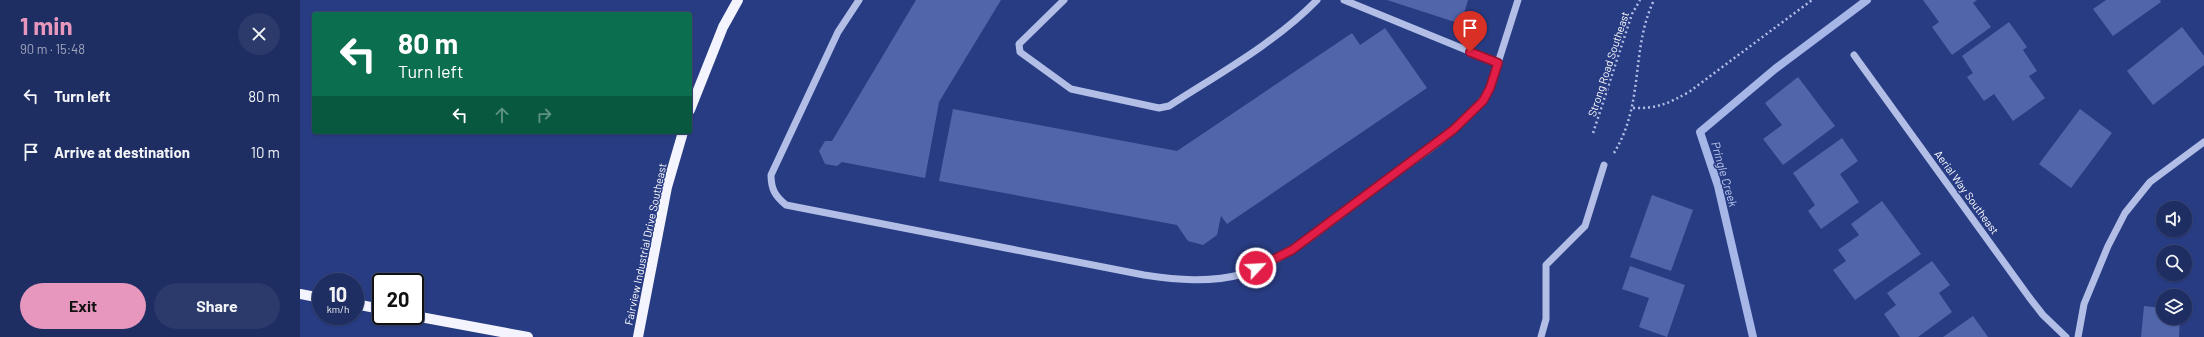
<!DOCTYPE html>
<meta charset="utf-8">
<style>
body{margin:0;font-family:Barlow,sans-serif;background:#2b396b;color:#f1f3f6;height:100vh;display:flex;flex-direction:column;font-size:15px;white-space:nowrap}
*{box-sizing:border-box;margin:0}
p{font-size:13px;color:#a1a8be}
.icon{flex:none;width:22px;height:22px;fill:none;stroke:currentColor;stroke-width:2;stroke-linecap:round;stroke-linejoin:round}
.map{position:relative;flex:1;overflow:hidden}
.details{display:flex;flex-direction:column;background:#1e2d62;width:300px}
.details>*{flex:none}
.top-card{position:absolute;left:12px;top:12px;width:380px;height:122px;border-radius:4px;box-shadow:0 1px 3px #0004,0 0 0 1px #3c4977;background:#0b6e4f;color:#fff;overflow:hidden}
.fabs{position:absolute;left:1856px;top:201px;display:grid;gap:8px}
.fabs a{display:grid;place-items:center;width:36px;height:36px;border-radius:50%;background:#1e2d62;box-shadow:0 1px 3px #0004,0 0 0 1px #3c4977;font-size:20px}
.speed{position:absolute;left:12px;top:273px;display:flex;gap:8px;font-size:20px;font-weight:700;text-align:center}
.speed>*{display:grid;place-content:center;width:52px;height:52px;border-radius:50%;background:#1e2d62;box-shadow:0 1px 3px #0004,0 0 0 1px #3c4977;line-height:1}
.speed small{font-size:10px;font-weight:400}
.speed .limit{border:2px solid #111;border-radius:6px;background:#fff;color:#111}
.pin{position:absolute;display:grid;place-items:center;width:34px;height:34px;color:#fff;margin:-41px -17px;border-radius:50% 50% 50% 0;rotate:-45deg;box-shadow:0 0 4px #0007}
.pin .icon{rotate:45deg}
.me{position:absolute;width:44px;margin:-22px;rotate:65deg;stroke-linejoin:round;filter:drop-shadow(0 0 3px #0008)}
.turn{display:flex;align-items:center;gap:14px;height:84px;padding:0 20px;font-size:18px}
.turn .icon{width:52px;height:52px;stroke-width:2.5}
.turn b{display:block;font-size:28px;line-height:34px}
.lanes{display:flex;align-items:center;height:38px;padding:0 20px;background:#0003;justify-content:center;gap:20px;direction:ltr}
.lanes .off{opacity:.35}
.round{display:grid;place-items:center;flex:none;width:42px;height:42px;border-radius:21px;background:#2b396b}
.summary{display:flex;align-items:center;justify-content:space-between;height:68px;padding:0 20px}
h1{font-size:24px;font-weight:700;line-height:30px;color:#e797bd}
.button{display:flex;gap:8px;margin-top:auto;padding:8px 20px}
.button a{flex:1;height:46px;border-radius:24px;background:#e797bd;color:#111;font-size:16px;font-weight:700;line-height:46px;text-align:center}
.button a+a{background:#2b396b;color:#f1f3f6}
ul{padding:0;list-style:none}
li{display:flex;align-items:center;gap:12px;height:56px;padding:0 20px}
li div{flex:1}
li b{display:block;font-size:15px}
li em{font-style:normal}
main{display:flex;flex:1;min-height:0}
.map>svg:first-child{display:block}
</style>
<main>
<section class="details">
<div class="summary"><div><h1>1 min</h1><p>90 m · 15:48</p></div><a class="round"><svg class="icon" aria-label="close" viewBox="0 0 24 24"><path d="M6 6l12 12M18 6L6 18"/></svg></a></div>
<ul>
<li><svg class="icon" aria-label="left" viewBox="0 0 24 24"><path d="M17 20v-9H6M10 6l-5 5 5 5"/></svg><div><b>Turn left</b></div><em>80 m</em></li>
<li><svg class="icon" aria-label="arrive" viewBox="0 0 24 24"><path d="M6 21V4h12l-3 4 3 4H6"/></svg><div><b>Arrive at destination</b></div><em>10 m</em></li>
</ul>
<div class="button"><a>Exit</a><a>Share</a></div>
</section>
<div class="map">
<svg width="1904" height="337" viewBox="0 0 1904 337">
<rect width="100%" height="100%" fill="#283c83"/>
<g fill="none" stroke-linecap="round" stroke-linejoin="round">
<!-- stream -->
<path stroke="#a6b6e7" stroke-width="8" d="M 1453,337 L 1418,186 L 1400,132 L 1475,69 L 1567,0"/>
</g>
<!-- building -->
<path fill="#5165ab" d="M 616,0 L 701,0 L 639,102 L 625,178 L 542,162 L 537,166 L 525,164 L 519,151 L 525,141 L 532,141 Z
M 1087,0 L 1168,0 L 1161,24 Z
M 1623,0 L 1677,0 L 1673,3 L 1691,27 L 1652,55 L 1632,27 L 1639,22 Z
M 1806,0 L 1860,0 L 1861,2 L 1813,36 L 1793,9 Z
M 1709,22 L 1727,47 L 1723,50 L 1737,71 L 1729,76 L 1745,98 L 1713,121 L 1694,94 L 1684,101 L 1667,77 L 1673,73 L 1662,56 Z
M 1882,27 L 1904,56 L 1904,65 L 1853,105 L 1827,71 Z
M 1085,28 L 1127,88 L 927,224 L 921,216 L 917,235 L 903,245 L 888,241 L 877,225 L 639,181 L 653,109 L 877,151 L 1052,33 L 1060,45 Z
M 1498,77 L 1535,126 L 1483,165 L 1463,139 L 1482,125 L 1465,103 Z
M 1780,109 L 1812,133 L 1771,188 L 1739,164 Z
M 1542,138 L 1558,161 L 1540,174 L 1559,202 L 1521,229 L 1508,211 L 1515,205 L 1493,173 Z
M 1352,195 L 1393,210 L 1371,271 L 1330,257 Z
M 1582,201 L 1621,254 L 1555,300 L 1533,270 L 1546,261 L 1538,250 L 1559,235 L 1551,224 Z
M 1632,261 L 1650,285 L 1639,293 L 1652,312 L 1618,337 L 1600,337 L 1584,314 L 1596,305 L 1587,293 Z
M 1330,266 L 1385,285 L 1367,337 L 1339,327 L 1349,298 L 1322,289 Z
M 1844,306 L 1863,308 L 1863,318 L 1880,318 L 1879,337 L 1841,337 Z
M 1673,316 L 1688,337 L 1643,337 Z"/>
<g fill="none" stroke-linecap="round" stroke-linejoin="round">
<!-- path -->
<path stroke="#b2bee6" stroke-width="2.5" stroke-dasharray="2 3" stroke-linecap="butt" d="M 1333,108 C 1357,109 1369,103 1389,92 L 1512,0
M 1293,133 L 1332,14 L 1340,0
M 1314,153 C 1345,102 1330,51 1354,0"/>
<!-- minor -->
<path stroke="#b2bee6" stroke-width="7" d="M 559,0 L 538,32 L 471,175 C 471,189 475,196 486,205 L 844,275 C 877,280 910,283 943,274 C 988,261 1039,215 1077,187 C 1114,159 1168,128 1190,88 L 1218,0
M 764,0 L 719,44 L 720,52 L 771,89 L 859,108 L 869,106 C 920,73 975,43 1017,0
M 1044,0 L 1198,63
M 1554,55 L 1729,297 L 1743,315 L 1766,337
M 1241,337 L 1246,319 L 1246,265 L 1285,226 L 1304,165
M 1778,337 L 1784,304 L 1808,246 L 1825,213 L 1850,182 L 1904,142"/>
<!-- major -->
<path stroke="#f3f4fd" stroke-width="10" d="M 390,110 L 423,27 L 438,0
M 0,294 L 21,298
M 55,304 L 81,309
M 115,316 L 228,337
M 338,337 L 367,187 L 383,132"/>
</g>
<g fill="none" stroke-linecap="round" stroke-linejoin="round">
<!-- route casing -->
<g stroke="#92132f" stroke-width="10">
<path id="route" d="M 956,268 L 992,250 L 1153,130 L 1183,101 L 1190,88 L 1198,63 L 1170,52"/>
</g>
<!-- route -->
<use href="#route" stroke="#e11d48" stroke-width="7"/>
</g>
<g text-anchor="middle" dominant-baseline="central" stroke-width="3" stroke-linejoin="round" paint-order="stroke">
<!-- street labels -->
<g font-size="11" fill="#fff" stroke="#283c83">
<text transform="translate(1308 64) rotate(-72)">Strong Road Southeast</text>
<text transform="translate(1667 192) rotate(54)">Aerial Way Southeast</text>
<text transform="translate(345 244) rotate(-78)">Fairview Industrial Drive Southeast</text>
</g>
<!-- water labels -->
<g font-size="12" font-style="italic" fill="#bdc9ee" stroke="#283c83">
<text transform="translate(1425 174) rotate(74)">Pringle Creek</text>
</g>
</g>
</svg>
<div class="fabs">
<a><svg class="icon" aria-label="sound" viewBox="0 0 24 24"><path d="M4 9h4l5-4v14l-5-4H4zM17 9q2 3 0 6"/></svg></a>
<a><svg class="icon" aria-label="search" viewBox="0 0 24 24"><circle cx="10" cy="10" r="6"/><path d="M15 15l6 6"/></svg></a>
<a><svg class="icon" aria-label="layers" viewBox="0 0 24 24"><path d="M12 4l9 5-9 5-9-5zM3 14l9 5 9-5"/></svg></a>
</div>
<div class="speed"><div>10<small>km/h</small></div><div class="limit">20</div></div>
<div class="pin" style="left:1170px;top:52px;background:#d93025"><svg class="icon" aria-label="arrive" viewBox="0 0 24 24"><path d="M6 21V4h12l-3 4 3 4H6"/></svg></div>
<svg class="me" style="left:956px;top:268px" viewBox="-20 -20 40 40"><circle r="17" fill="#e11d48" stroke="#fff" stroke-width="3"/><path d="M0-11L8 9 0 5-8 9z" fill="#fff"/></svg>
<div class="top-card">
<div class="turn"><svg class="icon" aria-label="left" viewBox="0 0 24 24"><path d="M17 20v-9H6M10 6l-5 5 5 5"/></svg><div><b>80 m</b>Turn left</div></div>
<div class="lanes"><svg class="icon" aria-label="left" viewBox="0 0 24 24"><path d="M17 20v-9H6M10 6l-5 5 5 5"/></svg><svg class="icon off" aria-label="ahead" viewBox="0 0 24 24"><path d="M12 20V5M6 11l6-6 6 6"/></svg><svg class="icon off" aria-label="right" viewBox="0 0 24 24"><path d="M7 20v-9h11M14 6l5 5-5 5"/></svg></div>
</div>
</div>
</main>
